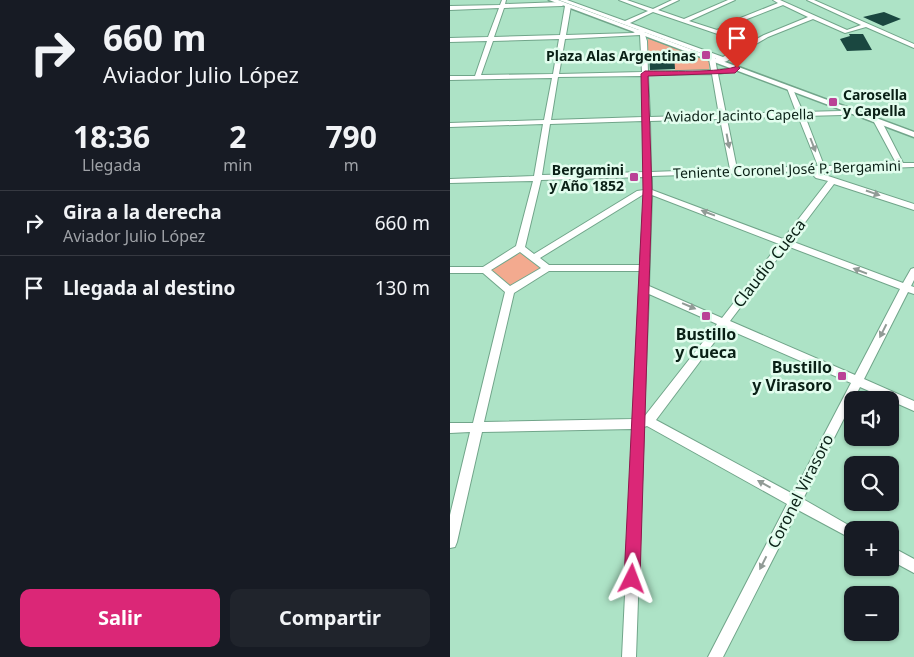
<!DOCTYPE html>
<html lang="es">
<meta charset="utf-8">
<style>
body{margin:0;font-family:"Noto Sans",sans-serif;background:#20242c;color:#f1f3f6;height:100vh;display:flex;flex-direction:column;font-size:19px;white-space:nowrap}
*{box-sizing:border-box;margin:0}
p{font-size:16px;color:#9ea1a6}
.icon{flex:none;width:28px;height:28px;fill:none;stroke:currentColor;stroke-width:2;stroke-linecap:round;stroke-linejoin:round}
.map{position:relative;flex:1;overflow:hidden}
.panel{display:flex;flex-direction:column;background:#171b24;width:450px}
.panel>*{flex:none}
.hud{background:#171b24;color:#f1f3f6;overflow:hidden}
.fabs{position:absolute;left:394px;top:391px;display:grid;gap:10px}
.fabs a{display:grid;place-items:center;width:55px;height:55px;border-radius:10px;background:#171b24;box-shadow:0 1px 4px #0004;font-size:25px}
.pin{position:absolute;display:grid;place-items:center;width:42px;height:42px;color:#fff;margin:-51px -21px;border-radius:50% 50% 50% 0;rotate:-45deg;box-shadow:0 0 5px #0007}
.pin .icon{rotate:45deg}
.me{position:absolute;width:55px;margin:-28px;rotate:3deg;stroke-linejoin:round;filter:drop-shadow(0 0 4px #0008)}
.turn{display:flex;align-items:center;gap:18px;height:105px;padding:0 20px;font-size:22px}
.turn .icon{width:65px;height:65px;stroke-width:2.5}
.turn b{display:block;font-size:35px;line-height:42px}
.eta{display:flex;justify-content:space-evenly;align-items:center;height:85px;text-align:center}
.eta b{font-size:30px;font-weight:700;line-height:35px}
.cta{display:flex;gap:10px;margin-top:auto;padding:10px 20px}
.cta a{flex:1;height:58px;border-radius:10px;background:#db2777;color:#fff;font-size:20px;font-weight:700;line-height:58px;text-align:center}
.cta a+a{background:#20242c;color:#f1f3f6}
ul{padding:0;list-style:none}
li{display:flex;align-items:center;gap:15px;height:65px;padding:0 20px;border-top:1px solid #363941}
li div{flex:1}
li b{display:block;font-size:19px}
li em{font-style:normal}
main{display:flex;flex:1;min-height:0}
.map>svg:first-child{display:block}
</style>
<main>
<section class="panel">
<div class="hud">
<div class="turn"><svg class="icon" aria-label="right" viewBox="0 0 24 24"><path d="M7 20v-9h11M14 6l5 5-5 5"/></svg><div><b>660 m</b>Aviador Julio López</div></div>
</div>
<div class="eta">
<div><b>18:36</b><p>Llegada</p></div>
<div><b>2</b><p>min</p></div>
<div><b>790</b><p>m</p></div>
</div>
<ul>
<li><svg class="icon" aria-label="right" viewBox="0 0 24 24"><path d="M7 20v-9h11M14 6l5 5-5 5"/></svg><div><b>Gira a la derecha</b><p>Aviador Julio López</p></div><em>660 m</em></li>
<li><svg class="icon" aria-label="arrive" viewBox="0 0 24 24"><path d="M6 21V4h12l-3 4 3 4H6"/></svg><div><b>Llegada al destino</b></div><em>130 m</em></li>
</ul>
<div class="cta"><a>Salir</a><a>Compartir</a></div>
</section>
<div class="map">
<svg width="464" height="657" viewBox="0 0 464 657">
<rect width="100%" height="100%" fill="#ade3c6"/>
<!-- green -->
<path fill="#f3aa8f" d="M 198,38 L 260,61 L 259,71 L 225,71 L 223,54 L 198,54 Z
M 70,252 L 90,268 L 60,287 L 40,269 Z"/>
<!-- building -->
<path fill="#1a4740" d="M 434,12 L 451,19 L 433,26 L 413,17 Z
M 399,34 L 413,34 L 422,50 L 397,51 L 390,39 L 400,36 Z
M 199,54 L 224,54 L 225,69 L 200,70 Z"/>
<g fill="none" stroke-linecap="round" stroke-linejoin="round">
<!-- minor casing -->
<g stroke="#71a58a" stroke-width="2">
<path id="minor" d="M 52,0 L 56,0 L 55,4 L 112,2 L 115,4 L 112,6 L 54,8 L 44,37 L 110,35 L 115,6 L 118,4 L 121,6 L 116,35 L 183,33 L 189,30 L 109,0 L 117,0 L 175,21 L 198,11 L 169,0 L 177,0 L 203,9 L 222,0 L 229,0 L 208,10 L 234,19 L 278,0 L 285,0 L 239,21 L 267,30 L 288,19 L 328,3 L 323,0 L 330,0 L 397,30 L 411,25 L 357,0 L 364,0 L 464,44 L 464,48 L 416,27 L 395,33 L 363,19 L 318,37 L 277,61 L 271,63 L 265,58 L 267,70 L 283,68 L 287,66 L 290,68 L 287,71 L 268,74 L 276,114 L 346,112 L 337,88 L 342,87 L 353,112 L 390,111 L 397,108 L 400,110 L 392,115 L 355,116 L 373,163 L 377,166 L 446,163 L 424,122 L 428,120 L 432,122 L 453,163 L 464,163 L 464,167 L 382,170 L 378,172 L 370,171 L 369,172 L 372,174 L 464,204 L 464,210 L 384,184 L 341,241 L 453,283 L 461,269 L 464,268 L 464,280 L 461,286 L 464,287 L 464,294 L 458,292 L 414,379 L 464,401 L 464,411 L 410,387 L 353,499 L 407,530 L 402,530 L 402,539 L 348,510 L 273,657 L 258,657 L 337,504 L 197,426 L 194,427 L 186,657 L 172,657 L 183,429 L 32,432 L 7,542 L 5,547 L 0,548 L 0,515 L 20,432 L 0,433 L 0,423 L 23,423 L 55,292 L 33,273 L 0,273 L 0,267 L 33,267 L 66,246 L 83,181 L 0,183 L 0,179 L 84,176 L 93,124 L 0,127 L 0,123 L 94,120 L 102,78 L 0,80 L 0,76 L 25,76 L 37,41 L 0,42 L 0,38 L 38,37 L 49,8 L 0,10 L 0,6 L 50,5 ZM 333,5 L 358,17 L 314,35 L 301,42 L 273,32 L 292,21 ZM 203,12 L 297,44 L 273,57 L 180,23 ZM 194,32 L 262,57 L 259,59 L 261,70 L 198,72 L 197,41 ZM 190,35 L 192,72 L 109,74 L 115,39 ZM 109,39 L 103,74 L 31,75 L 43,41 ZM 262,74 L 269,115 L 200,117 L 198,75 ZM 192,76 L 193,117 L 101,120 L 108,77 ZM 348,116 L 368,166 L 287,169 L 277,119 ZM 270,119 L 280,169 L 201,172 L 200,121 ZM 193,121 L 194,172 L 92,175 L 100,124 ZM 362,171 L 361,173 L 366,178 L 378,181 L 333,239 L 202,190 L 202,176 ZM 194,177 L 194,190 L 187,191 L 84,254 L 75,247 L 91,180 ZM 194,194 L 190,265 L 99,265 L 90,258 ZM 202,195 L 329,244 L 272,318 L 199,286 ZM 337,246 L 450,289 L 405,375 L 280,321 ZM 70,252 L 91,268 L 60,286 L 41,270 ZM 99,271 L 190,271 L 183,419 L 34,422 L 64,293 ZM 199,294 L 267,324 L 194,417 ZM 275,328 L 401,383 L 343,494 L 206,420 Z
M 440,546 L 464,559 L 464,573 L 440,560 Z"/>
</g>
<!-- tertiary casing -->
<g stroke="#71a58a" stroke-width="3">
<path id="tertiary" d="M 99,0 L 108,0 L 464,132 L 464,137 Z"/>
</g>
<!-- minor -->
<use href="#minor" fill="#fff" fill-rule="evenodd"/>
<!-- tertiary -->
<use href="#tertiary" fill="#fff" fill-rule="evenodd"/>
</g>
<!-- one-way arrows -->
<defs><path id="oneway-solid" d="M-6-.8H1V-3.2L6.5 0L1 3.2V.8H-6Z" transform="scale(1.25)"/></defs>
<g fill="#919b96">
<use href="#oneway-solid" transform="translate(278 141) rotate(79)"/>
<use href="#oneway-solid" transform="translate(363 145) rotate(69)"/>
<use href="#oneway-solid" transform="translate(423 193) rotate(19)"/>
<use href="#oneway-solid" transform="translate(258 213) rotate(-159)"/>
<use href="#oneway-solid" transform="translate(410 271) rotate(-159)"/>
<use href="#oneway-solid" transform="translate(239 306) rotate(23)"/>
<use href="#oneway-solid" transform="translate(433 331) rotate(117)"/>
<use href="#oneway-solid" transform="translate(314 484) rotate(-151)"/>
<use href="#oneway-solid" transform="translate(313 563) rotate(117)"/>
</g>
<!-- route -->
<path fill="#db2777" stroke="#8e194d" d="M 287,66 L 290,68 L 285,73 L 198,76 L 202,191 L 190,579 L 187,585 L 182,587 L 177,585 L 174,579 L 193,191 L 191,74 L 195,71 C 213,71 274,73 287,66 Z"/>
<!-- markers -->
<g fill="#ba4296" stroke="#e2fdee" stroke-width="2">
<rect x="251" y="50" width="10" height="10" rx="2.5"/>
<rect x="378" y="97" width="10" height="10" rx="2.5"/>
<rect x="179" y="172" width="10" height="10" rx="2.5"/>
<rect x="251" y="311" width="10" height="10" rx="2.5"/>
<rect x="387" y="371" width="10" height="10" rx="2.5"/>
</g>
<g text-anchor="middle" dominant-baseline="central" stroke-width="5" stroke-linejoin="round" paint-order="stroke">
<!-- far-poi labels -->
<g font-size="14" font-weight="bold" fill="#0a2016" stroke="#e2fdee" text-anchor="end">
<text x="246" y="55">Plaza Alas Argentinas</text>
<text x="393" y="94" text-anchor="start">Carosella<tspan x="393" dy="16">y Capella</tspan></text>
<text x="174" y="169">Bergamini<tspan x="174" dy="16">y Año 1852</tspan></text>
</g>
<!-- far-street labels -->
<g font-size="14" fill="#0a2016" stroke="#e2fdee">
<text transform="translate(289 115) rotate(-1)">Aviador Jacinto Capella</text>
<text transform="translate(337 169) rotate(-2)">Teniente Coronel José P. Bergamini</text>
</g>
<!-- street labels -->
<g font-size="16" fill="#0a2016" stroke="#e2fdee">
<text transform="translate(319 263) rotate(-52)">Claudio Cueca</text>
<text transform="translate(350 491) rotate(-63)">Coronel Virasoro</text>
</g>
<!-- poi labels -->
<g font-size="16" font-weight="bold" fill="#0a2016" stroke="#e2fdee">
<text x="256" y="334">Bustillo<tspan x="256" dy="18">y Cueca</tspan></text>
<text x="382" y="367" text-anchor="end">Bustillo<tspan x="382" dy="18">y Virasoro</tspan></text>
</g>
</g>
</svg>
<div class="fabs">
<a><svg class="icon" aria-label="sound" viewBox="0 0 24 24"><path d="M4 9h4l5-4v14l-5-4H4zM17 9q2 3 0 6"/></svg></a>
<a><svg class="icon" aria-label="search" viewBox="0 0 24 24"><circle cx="10" cy="10" r="6"/><path d="M15 15l6 6"/></svg></a>
<a>+</a>
<a>−</a>
</div>
<div class="pin" style="left:287px;top:68px;background:#d93025"><svg class="icon" aria-label="arrive" viewBox="0 0 24 24"><path d="M6 21V4h12l-3 4 3 4H6"/></svg></div>
<svg class="me" style="left:182px;top:579px" viewBox="-20 -20 40 40"><path d="M0-17L14 15 0 8-14 15z" fill="#db2777" stroke="#fff" stroke-width="4"/></svg>
</div>
</main>
